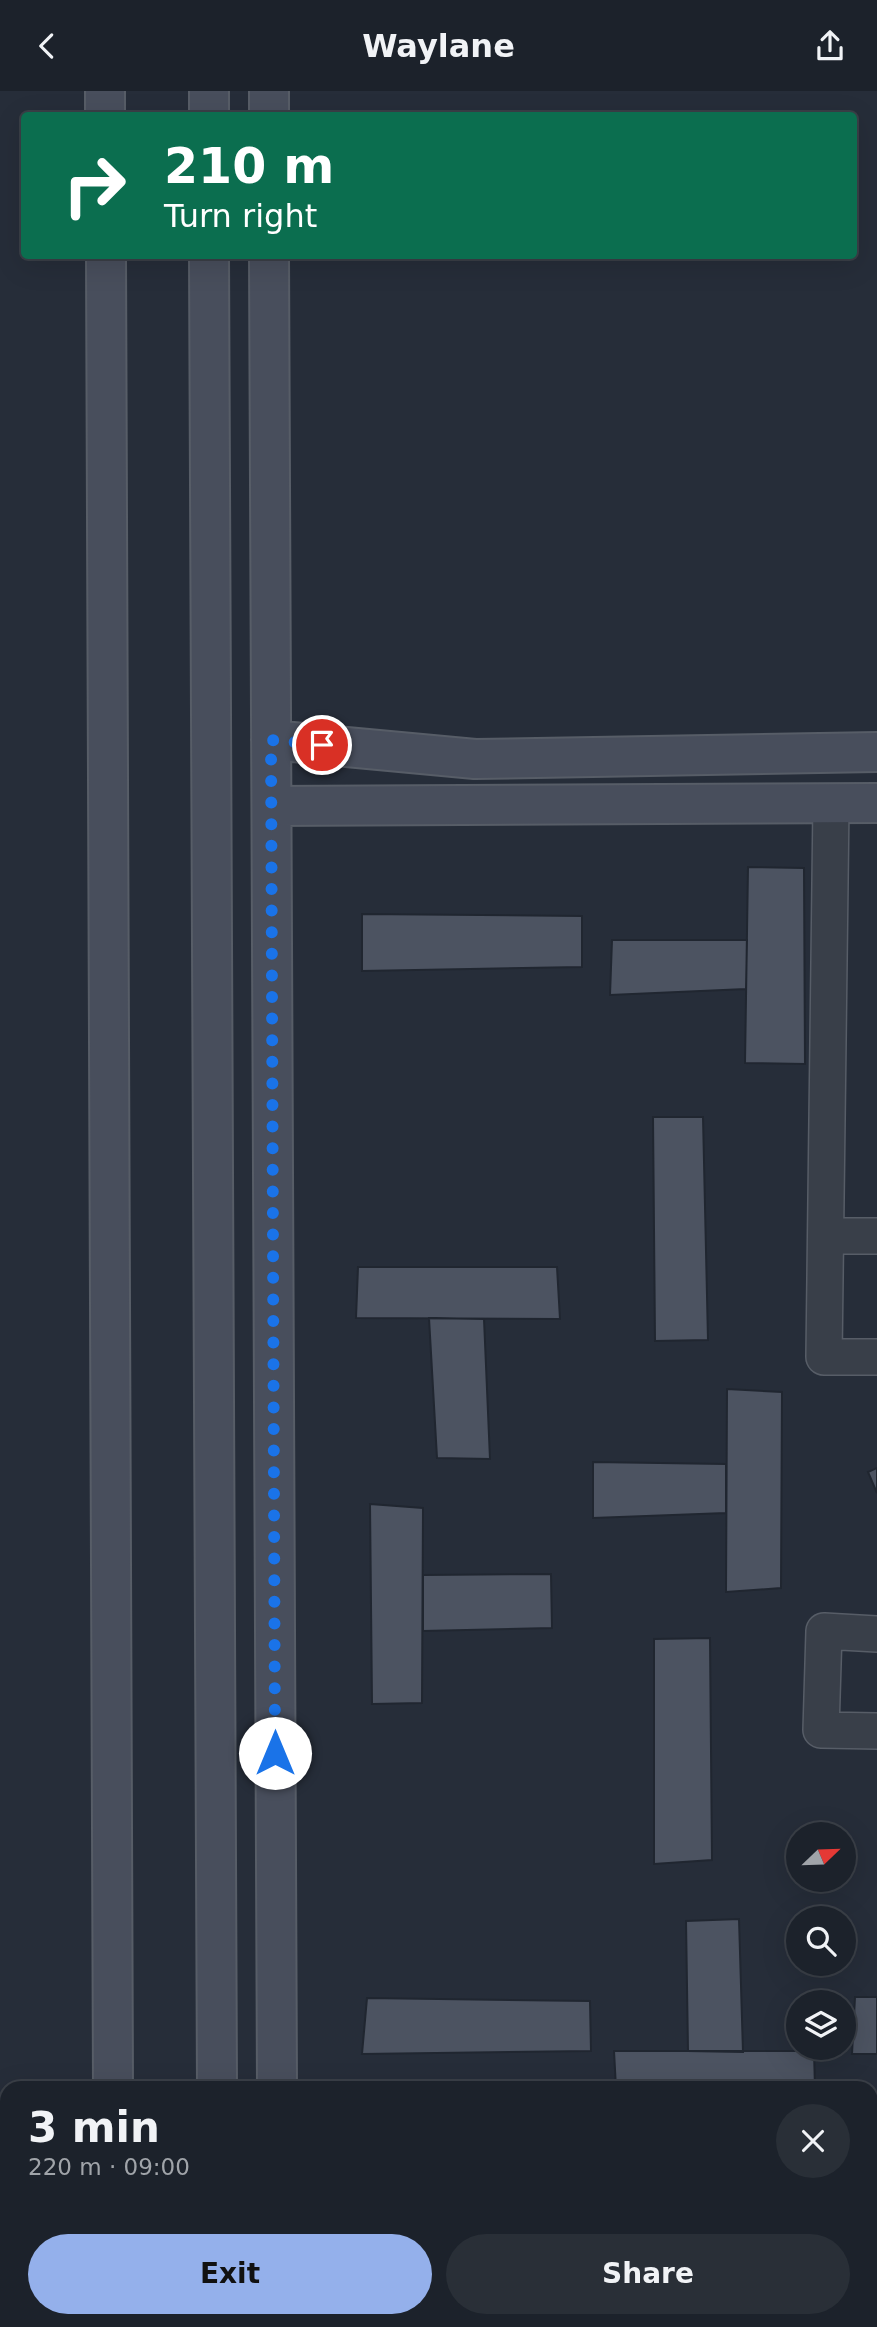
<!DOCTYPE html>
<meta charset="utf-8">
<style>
body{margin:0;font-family:"DejaVu Sans",sans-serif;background:#292f37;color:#f1f3f6;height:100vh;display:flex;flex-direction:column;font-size:26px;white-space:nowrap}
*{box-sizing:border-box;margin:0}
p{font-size:23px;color:#a0a4a9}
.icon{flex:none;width:38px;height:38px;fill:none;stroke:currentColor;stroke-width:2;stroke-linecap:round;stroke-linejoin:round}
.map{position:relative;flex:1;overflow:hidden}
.panel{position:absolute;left:0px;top:1990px;width:878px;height:247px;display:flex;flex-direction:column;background:#1c222b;border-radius:21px 21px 0 0;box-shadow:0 7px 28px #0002,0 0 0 2px #3a3f47}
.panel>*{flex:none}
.banner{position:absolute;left:21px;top:21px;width:836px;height:147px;border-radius:7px;box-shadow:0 7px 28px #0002,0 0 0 2px #3a3f47;background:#0b6e4f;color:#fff;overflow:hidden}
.needle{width:46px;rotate:67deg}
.fabs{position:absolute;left:786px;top:1731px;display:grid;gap:14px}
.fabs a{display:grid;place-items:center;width:70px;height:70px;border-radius:50%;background:#1c222b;box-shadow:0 7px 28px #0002,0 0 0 2px #3a3f47;font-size:35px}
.pin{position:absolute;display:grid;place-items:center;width:60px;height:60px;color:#fff;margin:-30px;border:4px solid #fff;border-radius:50%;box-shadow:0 2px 7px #0007}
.me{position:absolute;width:77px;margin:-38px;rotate:0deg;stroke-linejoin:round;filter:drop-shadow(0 0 5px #0008)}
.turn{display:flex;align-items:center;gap:24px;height:147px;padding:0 28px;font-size:32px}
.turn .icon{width:91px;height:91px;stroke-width:2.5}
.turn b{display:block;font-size:49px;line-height:60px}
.round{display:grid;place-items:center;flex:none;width:74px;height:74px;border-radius:37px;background:#292f37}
.summary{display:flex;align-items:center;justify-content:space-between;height:119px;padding:0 28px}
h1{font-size:42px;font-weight:600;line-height:52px}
.primary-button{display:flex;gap:14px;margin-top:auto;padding:14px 28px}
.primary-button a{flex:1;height:80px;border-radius:42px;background:#94b0eb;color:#111;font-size:28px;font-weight:600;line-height:80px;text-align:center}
.primary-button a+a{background:#292f37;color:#f1f3f6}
header{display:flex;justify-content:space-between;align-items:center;height:91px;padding:0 28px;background:#1c222b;font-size:32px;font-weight:600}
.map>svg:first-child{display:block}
</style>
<header><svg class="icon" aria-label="back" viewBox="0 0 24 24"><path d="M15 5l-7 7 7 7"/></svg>Waylane<svg class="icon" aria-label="share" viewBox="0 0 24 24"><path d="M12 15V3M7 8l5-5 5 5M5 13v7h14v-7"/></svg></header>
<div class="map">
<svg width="877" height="2236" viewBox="0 0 877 2236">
<rect width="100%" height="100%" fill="#262d39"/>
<!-- building -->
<path fill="#4c5361" stroke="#202630" stroke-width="2" d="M 748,776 L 804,777 L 805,973 L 745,972 Z
M 362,823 L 582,825 L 582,876 L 362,880 Z
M 612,849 L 747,849 L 746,898 L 610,904 Z
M 653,1026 L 703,1026 L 708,1249 L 655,1250 Z
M 358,1176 L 557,1176 L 560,1228 L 356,1227 Z
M 429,1227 L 484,1228 L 490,1368 L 437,1367 Z
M 727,1298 L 782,1301 L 781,1497 L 726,1501 Z
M 593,1371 L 726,1373 L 726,1422 L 593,1427 Z
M 877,1377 L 877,1402 L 868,1381 Z
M 370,1413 L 423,1417 L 422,1612 L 372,1613 Z
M 551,1483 L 552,1537 L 423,1540 L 423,1484 Z
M 710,1547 L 712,1769 L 654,1773 L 654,1548 Z
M 739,1828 L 743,1961 L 688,1960 L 686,1830 Z
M 855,1906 L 877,1906 L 877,1963 L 852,1963 Z
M 367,1907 L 590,1910 L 591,1960 L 362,1963 Z
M 614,1960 L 814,1960 L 815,1997 L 616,1997 Z
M 616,2230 L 813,2230 L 813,2236 L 616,2236 Z"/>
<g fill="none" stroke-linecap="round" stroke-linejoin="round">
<!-- minor casing -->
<g stroke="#575d67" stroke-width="38">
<path id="minor" d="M 831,713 L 824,1266 L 877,1266
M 826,1145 L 877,1145
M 877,1543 L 824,1540 L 821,1639 L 877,1640
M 872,2079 L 877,2079
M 0,2093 L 7,2093
M 872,2147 L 877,2147"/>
</g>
<!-- secondary casing -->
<g stroke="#575d67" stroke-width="42">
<path id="secondary" d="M 105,0 L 105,24
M 209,0 L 209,24
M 269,0 L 269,24
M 106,164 L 113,1997
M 209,164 L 217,1997
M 269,164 L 277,1997
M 271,649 L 475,668 L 877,661
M 272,715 L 877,712
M 114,2230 L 114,2236
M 216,2230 L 216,2236
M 279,2236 L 279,2230"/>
</g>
<!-- minor -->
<use href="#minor" stroke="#393f49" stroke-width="35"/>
<!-- secondary -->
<use href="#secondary" stroke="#484e5c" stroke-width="38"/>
</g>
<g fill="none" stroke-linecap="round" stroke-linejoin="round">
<!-- route -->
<path stroke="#1a73e8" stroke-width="12" stroke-dasharray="0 21.6" d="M 275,1662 L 271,649 L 322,654"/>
</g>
</svg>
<div class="fabs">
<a><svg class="needle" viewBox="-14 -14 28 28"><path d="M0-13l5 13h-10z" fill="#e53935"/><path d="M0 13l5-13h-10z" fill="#a0a4a9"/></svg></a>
<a><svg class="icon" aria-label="search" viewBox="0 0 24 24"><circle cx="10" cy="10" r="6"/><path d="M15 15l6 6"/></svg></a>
<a><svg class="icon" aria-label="layers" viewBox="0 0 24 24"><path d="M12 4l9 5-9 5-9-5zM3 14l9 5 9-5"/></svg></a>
</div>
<div class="pin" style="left:322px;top:654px;background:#d93025"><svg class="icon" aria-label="arrive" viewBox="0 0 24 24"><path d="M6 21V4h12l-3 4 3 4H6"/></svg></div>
<svg class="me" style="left:275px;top:1662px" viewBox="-20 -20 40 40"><circle r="19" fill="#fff"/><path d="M0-13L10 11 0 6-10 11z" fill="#1a73e8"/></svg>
<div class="banner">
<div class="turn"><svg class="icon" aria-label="right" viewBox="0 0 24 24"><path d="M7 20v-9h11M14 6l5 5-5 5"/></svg><div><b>210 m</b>Turn right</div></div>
</div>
<section class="panel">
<div class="summary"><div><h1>3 min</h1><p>220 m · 09:00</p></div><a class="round"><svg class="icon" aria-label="close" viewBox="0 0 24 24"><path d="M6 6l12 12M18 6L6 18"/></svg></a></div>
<div class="primary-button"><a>Exit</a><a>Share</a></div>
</section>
</div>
